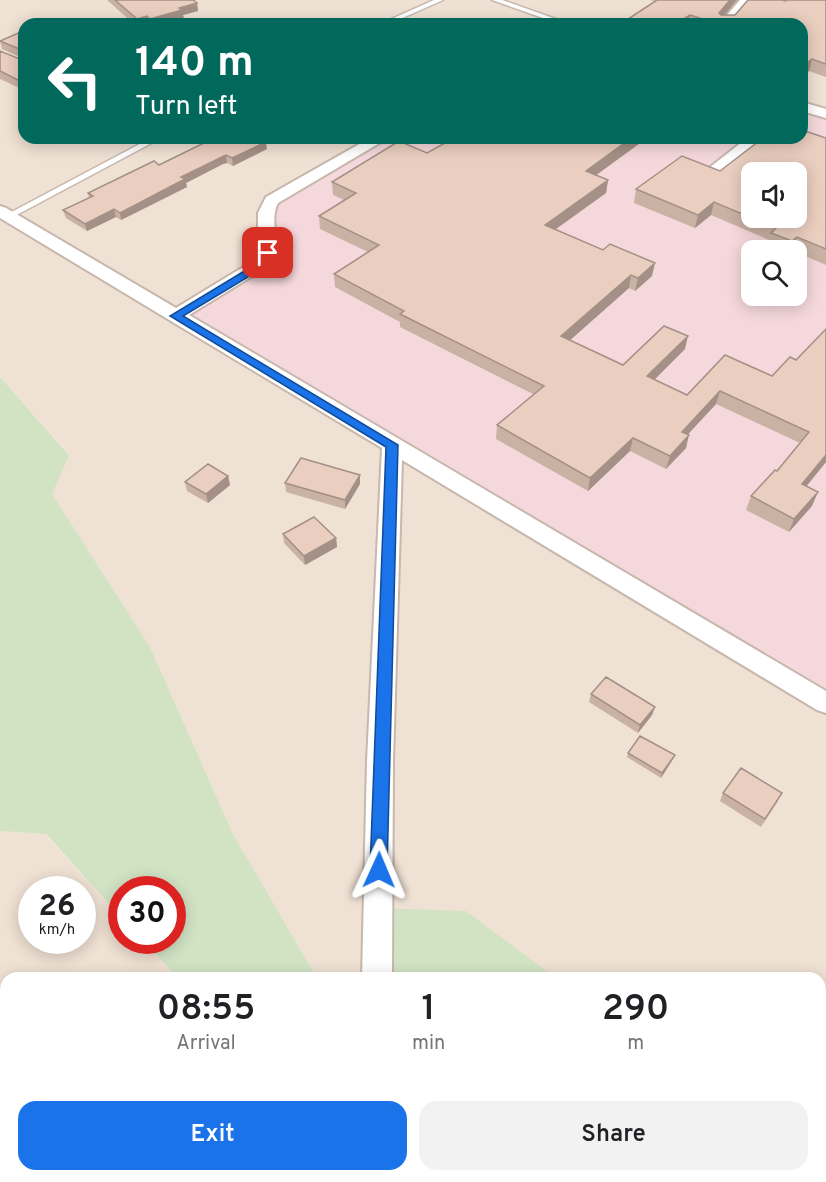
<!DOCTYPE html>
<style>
body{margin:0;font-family:Overpass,sans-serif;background:#f2f2f2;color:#202124;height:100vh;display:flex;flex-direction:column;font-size:22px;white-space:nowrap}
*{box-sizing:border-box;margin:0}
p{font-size:20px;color:#757577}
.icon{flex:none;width:33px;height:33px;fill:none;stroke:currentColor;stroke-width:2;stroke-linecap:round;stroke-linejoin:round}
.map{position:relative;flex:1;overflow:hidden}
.drawer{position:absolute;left:0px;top:972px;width:826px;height:210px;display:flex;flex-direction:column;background:#fff;border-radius:18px 18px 0 0;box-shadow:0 3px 15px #0003}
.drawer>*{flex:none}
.banner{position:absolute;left:18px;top:18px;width:790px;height:126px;border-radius:18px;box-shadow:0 3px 15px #0003;background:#00695c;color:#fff;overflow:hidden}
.controls{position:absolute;left:741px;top:162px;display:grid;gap:12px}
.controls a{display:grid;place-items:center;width:66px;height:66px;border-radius:12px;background:#fff;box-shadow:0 3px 15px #0003;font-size:30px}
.speed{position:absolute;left:18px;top:876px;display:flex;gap:12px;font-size:30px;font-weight:700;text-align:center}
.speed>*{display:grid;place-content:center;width:78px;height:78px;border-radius:50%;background:#fff;box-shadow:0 3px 15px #0003;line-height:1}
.speed small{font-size:15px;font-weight:400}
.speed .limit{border:9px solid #d22;background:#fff;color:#111}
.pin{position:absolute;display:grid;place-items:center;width:51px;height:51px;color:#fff;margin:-26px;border-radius:12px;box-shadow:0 3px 9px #0006}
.me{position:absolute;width:66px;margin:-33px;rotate:1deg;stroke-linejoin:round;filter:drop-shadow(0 0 4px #0008)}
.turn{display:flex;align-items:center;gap:21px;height:126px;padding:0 18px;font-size:27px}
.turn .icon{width:78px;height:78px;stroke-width:2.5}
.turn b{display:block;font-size:42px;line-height:51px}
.eta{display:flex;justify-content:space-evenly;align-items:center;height:102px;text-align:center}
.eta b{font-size:36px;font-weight:600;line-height:42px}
.primary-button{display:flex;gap:12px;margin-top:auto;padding:12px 18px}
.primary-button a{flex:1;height:69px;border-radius:18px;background:#1a73e8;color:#fff;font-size:24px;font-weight:600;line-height:69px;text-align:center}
.primary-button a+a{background:#f2f2f2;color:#202124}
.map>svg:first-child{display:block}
</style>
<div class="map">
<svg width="826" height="1182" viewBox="0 0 826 1182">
<rect width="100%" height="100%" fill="#f8efe3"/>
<!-- residential -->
<path fill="#efe1d3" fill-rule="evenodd" d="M 0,0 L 826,0 L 826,115 L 803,107 L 802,24 L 24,24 L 24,138 L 382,138 L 826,702 L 826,1182 L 765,1182 L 762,1176 L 820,1176 L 820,978 L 556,978 L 466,911 L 378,978 L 317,978 L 233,834 L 150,647 L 51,493 L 69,454 L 0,377 Z
M 0,831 L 45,834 L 121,917 L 122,940 L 143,941 L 178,978 L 6,978 L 6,1176 L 396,1176 L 395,1182 L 0,1182 ZM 32,890 L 82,890 L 82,940 L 32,940 Z"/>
<!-- medical -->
<path fill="#f5d8dc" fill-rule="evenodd" d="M 803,107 L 826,115 L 826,702 L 178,316 L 261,267 L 267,209 L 382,138 L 802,138 ZM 752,172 L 796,172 L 796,218 L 752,218 ZM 752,250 L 796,250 L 796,296 L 752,296 Z"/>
<!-- green -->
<path fill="#d2e3c4" d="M 0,377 L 69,455 L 52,494 L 150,647 L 233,834 L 317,978 L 178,978 L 143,941 L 172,940 L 172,890 L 122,890 L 121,917 L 46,834 L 0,831 Z
M 376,908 L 466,911 L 556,978 L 378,978 Z
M 396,1176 L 762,1176 L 765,1182 L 395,1182 Z"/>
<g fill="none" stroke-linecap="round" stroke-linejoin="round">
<!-- service casing -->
<g stroke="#c7b7ac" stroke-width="3">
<path id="service" d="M 434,0 L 443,0 L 389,24 L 380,24 Z
M 492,0 L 502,0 L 570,24 L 560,24 Z
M 151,138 L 161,138 L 11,218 L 4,216 Z"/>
</g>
<!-- minor casing -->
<g stroke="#c7b7ac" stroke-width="4">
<path id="minor" d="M 740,0 L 753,0 L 732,24 L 719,24 Z
M 802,102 L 826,109 L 826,118 L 802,111 Z
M 370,138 L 388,138 L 278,203 C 268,222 283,245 272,264 L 189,315 L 826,691 L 826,713 L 817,710 L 402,460 L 393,761 L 392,978 L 362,978 L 367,761 L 382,448 L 0,218 L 0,206 L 6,208 L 176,308 L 258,258 L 258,213 L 266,197 Z
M 747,138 L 763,138 L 719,174 L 709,174 L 706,171 L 709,168 Z
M 355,1176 L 387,1176 L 387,1182 L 355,1182 Z"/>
</g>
<!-- service -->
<use href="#service" fill="#fff" fill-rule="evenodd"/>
<!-- minor -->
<use href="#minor" fill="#fff" fill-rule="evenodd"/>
</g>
<!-- wall -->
<path fill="#c9b1a4" d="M 107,0 L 193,0 L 197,3 L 198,11 L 183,15 L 184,19 L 164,24 L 134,24 Z
M 649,0 L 737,0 L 724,15 L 735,15 L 786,1 L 826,0 L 826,77 L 809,71 L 802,76 L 802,24 L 627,24 L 628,19 L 655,1 Z
M 24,31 L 24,90 L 0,79 L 0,51 L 22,60 L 22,58 L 2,49 L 0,41 Z
M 454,138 L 647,138 L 596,175 L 608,180 L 606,193 L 555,230 L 652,276 L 635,291 L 629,288 L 570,340 L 623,365 L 685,349 L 654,380 L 687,395 L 772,376 L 796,360 L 826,329 L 826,462 L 806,486 L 812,506 L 789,532 L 746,510 L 751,496 L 777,471 L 800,443 L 716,404 L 688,434 L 686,448 L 666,469 L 630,451 L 588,491 L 496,439 L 497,425 L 533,394 L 400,327 L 400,322 L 335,287 L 334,274 L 368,252 L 320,229 L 319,216 L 344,200 L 333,195 L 332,182 L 427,153 Z
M 826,138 L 826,265 L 796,252 L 796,250 L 778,250 L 767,246 L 769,240 L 711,215 L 695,228 L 634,203 L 636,189 L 720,171 Z
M 267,149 L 233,166 L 227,163 L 223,164 L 186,183 L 187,187 L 121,220 L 116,217 L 87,231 L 66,218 L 63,210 L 89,198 L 88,193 L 159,165 Z
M 228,476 L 230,485 L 208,503 L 187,491 L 185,482 Z
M 285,483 L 360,484 L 345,509 L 286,492 Z
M 283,534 L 336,538 L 337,547 L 305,565 L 284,543 Z
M 591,694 L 655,707 L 652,715 L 638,733 L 589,702 Z
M 628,753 L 673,759 L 661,778 L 627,757 Z
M 723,793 L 778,801 L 761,827 L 720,801 Z"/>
<!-- shaded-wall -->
<path fill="#a49086" d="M 730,0 L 737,0 L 717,24 L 719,13 Z
M 197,3 L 198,11 L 183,15 L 184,19 L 164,24 L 151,24 L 150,19 L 179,8 Z
M 690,15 L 688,24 L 675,24 Z
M 147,16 L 148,24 L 138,24 L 137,19 Z
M 812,59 L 809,71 L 802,76 L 803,66 Z
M 631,138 L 647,138 L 584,184 L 586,171 Z
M 266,142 L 267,149 L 233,166 L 232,158 Z
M 226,155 L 227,163 L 223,164 L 186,183 L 187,187 L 121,220 L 120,213 L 181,177 L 222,157 Z
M 608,180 L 606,193 L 543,238 L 545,225 Z
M 714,202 L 711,215 L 695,228 L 698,215 Z
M 114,209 L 116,217 L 87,231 L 85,224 Z
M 797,237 L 792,250 L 789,250 L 792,241 Z
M 655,263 L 652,276 L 635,291 L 638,278 Z
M 631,275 L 629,288 L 559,350 L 561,336 Z
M 688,336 L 685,349 L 644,390 L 647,376 Z
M 720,391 L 716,404 L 678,445 L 682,432 Z
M 689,435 L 686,448 L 666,469 L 670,456 Z
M 633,438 L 630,451 L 588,491 L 590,478 Z
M 826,455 L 826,462 L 797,498 L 802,484 Z
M 360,475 L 360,484 L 345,509 L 345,500 Z
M 228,476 L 230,485 L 208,503 L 206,494 Z
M 818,492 L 812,506 L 789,532 L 794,519 Z
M 336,538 L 337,547 L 305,565 L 304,556 Z
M 655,707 L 652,715 L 638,733 L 640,725 Z
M 675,755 L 673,759 L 661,778 L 662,773 Z
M 200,1176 L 204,1176 L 204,1182 L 200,1182 Z"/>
<!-- building -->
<path fill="#eacebf" stroke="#a49086" stroke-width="1.5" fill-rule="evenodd" d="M 115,0 L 193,0 L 197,3 L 179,8 L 182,10 L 150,19 L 147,16 L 137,19 Z
M 657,0 L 730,0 L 719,13 L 721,15 L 735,15 L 748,0 L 782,0 L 786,1 L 787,0 L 826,0 L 826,64 L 812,59 L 802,66 L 802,24 L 719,24 L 690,15 L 675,24 L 645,24 L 628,19 Z
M 405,22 L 411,24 L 401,24 Z
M 23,31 L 24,31 L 24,83 L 0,71 L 0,51 L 22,60 L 22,50 L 0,41 Z
M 802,130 L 826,138 L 826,249 L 797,237 L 792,241 L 771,233 L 776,228 L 714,202 L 698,215 L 636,189 L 682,156 L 720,171 L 763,138 L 802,138 ZM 752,172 L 796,172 L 796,218 L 752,218 Z
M 214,138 L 260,138 L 266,142 L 232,158 L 226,155 L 222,157 L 181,177 L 185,179 L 120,213 L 114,209 L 85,224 L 63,210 L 93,196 L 88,193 L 154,161 L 159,165 Z
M 454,138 L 631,138 L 586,171 L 608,180 L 545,225 L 603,250 L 610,244 L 655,263 L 638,278 L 631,275 L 561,336 L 623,365 L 664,326 L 688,336 L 647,376 L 687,395 L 725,355 L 772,376 L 790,357 L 796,360 L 826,329 L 826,455 L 802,484 L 818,492 L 794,519 L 751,496 L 775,470 L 777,471 L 809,432 L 720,391 L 682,432 L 689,435 L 670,456 L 633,438 L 590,478 L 497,425 L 544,386 L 400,314 L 404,311 L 334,274 L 379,245 L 319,216 L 356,193 L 332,182 L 399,141 L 427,153 Z
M 301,458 L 360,475 L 345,500 L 285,483 Z
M 208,464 L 228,476 L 206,494 L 185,482 Z
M 314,517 L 336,538 L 304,556 L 283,534 Z
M 606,677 L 655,707 L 640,725 L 591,694 Z
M 640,736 L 675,755 L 662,773 L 628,753 Z
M 741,768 L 782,793 L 765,819 L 723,793 Z
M 30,1176 L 200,1176 L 200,1182 L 29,1182 Z"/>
<!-- route -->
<path fill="#1a73e8" stroke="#114b97" stroke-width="1.5" d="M 268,250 L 273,253 L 271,260 L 263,268 L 183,316 L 398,445 L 387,870 L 384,875 L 379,877 L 373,875 L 370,870 L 386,447 L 170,316 L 256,264 L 264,251 Z"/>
</svg>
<div class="controls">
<a><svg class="icon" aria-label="sound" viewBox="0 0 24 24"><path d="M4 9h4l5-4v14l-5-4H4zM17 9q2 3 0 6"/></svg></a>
<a><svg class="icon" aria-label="search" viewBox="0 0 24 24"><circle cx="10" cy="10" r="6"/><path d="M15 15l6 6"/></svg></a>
</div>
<div class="speed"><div>26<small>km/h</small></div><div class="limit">30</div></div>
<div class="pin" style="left:268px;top:253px;background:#d93025"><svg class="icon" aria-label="arrive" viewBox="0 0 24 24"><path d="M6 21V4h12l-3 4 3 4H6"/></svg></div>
<svg class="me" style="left:379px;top:870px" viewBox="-20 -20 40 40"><path d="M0-17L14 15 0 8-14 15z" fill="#1a73e8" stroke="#fff" stroke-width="4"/></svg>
<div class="banner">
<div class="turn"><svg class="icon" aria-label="left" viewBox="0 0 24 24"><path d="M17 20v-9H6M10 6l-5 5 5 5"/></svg><div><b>140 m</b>Turn left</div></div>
</div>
<section class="drawer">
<div class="eta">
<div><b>08:55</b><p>Arrival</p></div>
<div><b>1</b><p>min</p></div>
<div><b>290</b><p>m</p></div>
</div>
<div class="primary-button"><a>Exit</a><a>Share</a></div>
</section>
</div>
